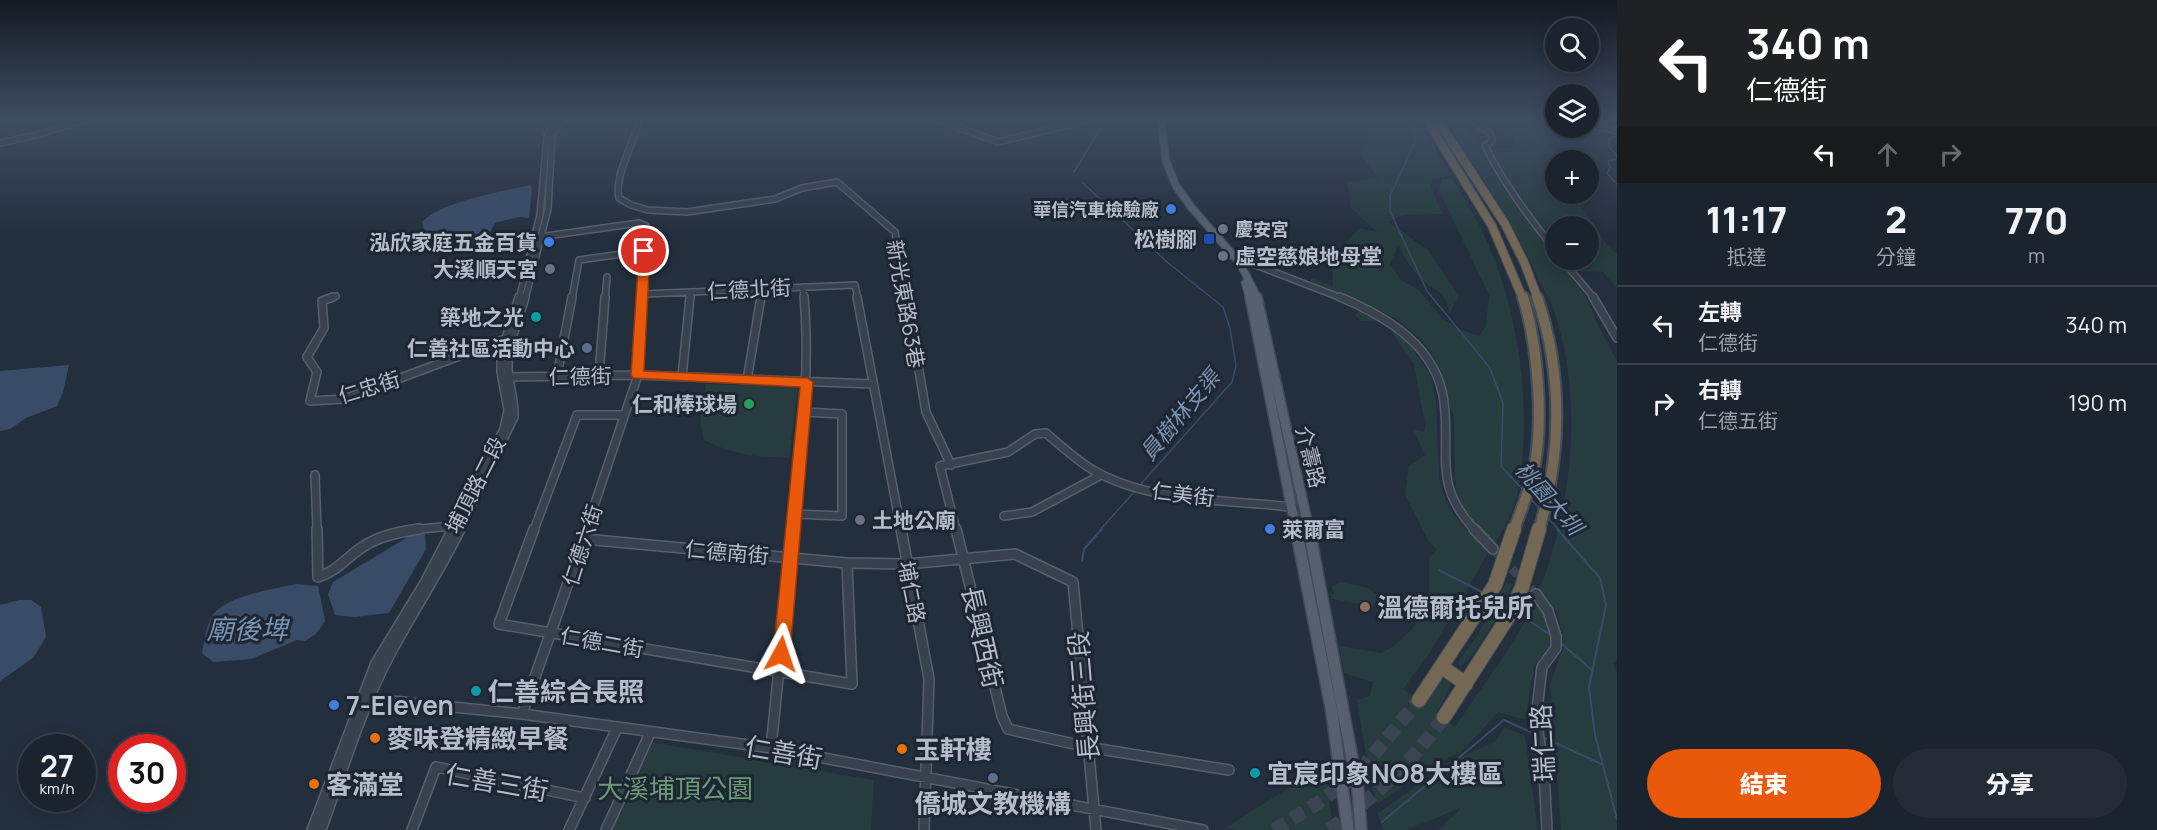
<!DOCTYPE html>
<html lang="zh-TW">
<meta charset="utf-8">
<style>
body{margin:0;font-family:Manrope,"Noto Sans TC",sans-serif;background:#242b36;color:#f1f3f6;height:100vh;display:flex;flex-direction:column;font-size:22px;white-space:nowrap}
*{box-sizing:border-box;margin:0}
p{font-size:20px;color:#a0a4aa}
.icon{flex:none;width:33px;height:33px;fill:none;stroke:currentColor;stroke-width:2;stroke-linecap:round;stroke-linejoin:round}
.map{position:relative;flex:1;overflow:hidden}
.drawer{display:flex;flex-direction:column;background:#1b232e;width:540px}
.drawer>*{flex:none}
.guide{background:#202124;color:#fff;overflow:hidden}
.fabs{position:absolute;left:1545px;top:18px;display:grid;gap:12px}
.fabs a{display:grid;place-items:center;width:54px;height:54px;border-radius:50%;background:#1b232e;box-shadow:0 3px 15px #0003,0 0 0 2px #39404a;font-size:30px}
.speed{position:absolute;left:18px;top:734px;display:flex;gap:12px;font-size:30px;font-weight:700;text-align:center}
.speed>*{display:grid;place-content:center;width:78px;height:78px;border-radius:50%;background:#1b232e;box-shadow:0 3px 15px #0003,0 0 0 2px #39404a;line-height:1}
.speed small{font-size:15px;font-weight:400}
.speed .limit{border:9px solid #d22;background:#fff;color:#111}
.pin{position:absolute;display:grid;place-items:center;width:51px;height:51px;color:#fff;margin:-26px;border:3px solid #fff;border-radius:50%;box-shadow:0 2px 6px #0007}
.me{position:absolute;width:66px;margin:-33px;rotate:5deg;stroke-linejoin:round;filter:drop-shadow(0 0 4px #0008)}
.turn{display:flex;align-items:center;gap:21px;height:126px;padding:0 30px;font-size:27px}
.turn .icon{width:78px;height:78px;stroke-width:2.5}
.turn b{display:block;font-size:42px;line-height:51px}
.lanes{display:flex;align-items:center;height:57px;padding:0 30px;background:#0003;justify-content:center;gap:30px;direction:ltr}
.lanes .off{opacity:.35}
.eta{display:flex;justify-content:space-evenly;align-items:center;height:102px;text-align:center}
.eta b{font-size:36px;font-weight:800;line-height:42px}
.action{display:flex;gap:12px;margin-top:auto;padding:12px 30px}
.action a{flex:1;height:69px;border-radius:36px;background:#ea580c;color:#fff;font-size:24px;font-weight:800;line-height:69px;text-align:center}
.action a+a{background:#242b36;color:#f1f3f6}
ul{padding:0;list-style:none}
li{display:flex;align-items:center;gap:18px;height:78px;padding:0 30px;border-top:2px solid #39404a}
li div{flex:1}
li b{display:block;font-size:22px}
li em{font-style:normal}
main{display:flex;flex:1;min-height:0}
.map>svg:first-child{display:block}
</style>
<main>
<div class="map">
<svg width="1617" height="830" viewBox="0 0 1617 830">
<rect width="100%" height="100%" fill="#242f3e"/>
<!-- green -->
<path fill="#263c3f" d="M 1363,119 L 1417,119 L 1451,175 L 1432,179 L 1431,187 L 1442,214 L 1404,215 L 1388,222 L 1428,250 L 1459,296 L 1449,314 C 1448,295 1437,291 1424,282 C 1414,274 1405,257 1398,246 L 1390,264 L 1401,280 L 1419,290 L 1442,318 L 1456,328 L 1479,336 L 1486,326 L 1489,295 L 1439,190 L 1442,179 L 1453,179 C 1463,197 1475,216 1484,235 C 1519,308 1534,415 1517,495 C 1514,512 1502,530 1495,545 L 1480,532 L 1458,500 L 1455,479 L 1454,418 L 1435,358 L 1422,340 L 1396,318 L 1310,281 L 1312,278 L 1333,286 L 1332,261 L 1359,228 L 1377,232 L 1351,208 L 1347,182 L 1378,178 L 1360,153 L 1370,137 L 1366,120 Z
M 1444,119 L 1460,119 L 1482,148 L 1531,227 L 1587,298 L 1599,327 L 1617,361 L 1617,661 L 1613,663 L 1617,674 L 1617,830 L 1561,830 L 1550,684 L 1564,645 L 1558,613 L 1540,595 L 1539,590 C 1573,507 1584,394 1553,308 C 1550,298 1543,289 1539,280 C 1513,222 1478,172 1444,119 Z
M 1506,119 L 1544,119 L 1545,122 L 1538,122 L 1550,138 L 1546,139 L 1547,144 L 1553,147 L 1553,158 L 1545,159 L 1555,173 L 1556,194 L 1572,194 L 1608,246 L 1617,254 L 1617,289 L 1603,272 L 1578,271 L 1565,260 L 1588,260 L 1588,226 L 1556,226 L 1555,246 L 1520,201 L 1490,148 L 1511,148 L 1515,145 L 1512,136 L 1515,132 L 1502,124 Z
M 1361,309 L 1401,333 L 1431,376 L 1436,403 L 1439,478 L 1446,502 L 1457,519 L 1488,553 L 1431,651 L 1403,689 L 1422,703 L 1442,680 L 1448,681 L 1451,685 L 1436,713 L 1455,727 L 1509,648 L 1536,604 L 1545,612 L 1553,643 L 1535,665 L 1525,720 L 1498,712 L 1462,752 L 1447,758 L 1377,804 L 1370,779 L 1357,700 L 1370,696 L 1373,682 L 1344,673 L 1339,646 L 1381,653 L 1393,647 L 1414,627 L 1429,598 L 1429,558 L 1437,549 L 1429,542 L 1405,495 L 1409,466 L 1425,455 L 1413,429 L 1424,432 L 1425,425 L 1414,364 L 1393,334 L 1392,328 L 1381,322 L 1361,321 L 1355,315 Z
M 706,384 L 798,387 L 789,458 C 756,457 734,455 704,440 L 700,421 Z
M 1340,582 L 1368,588 L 1380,597 L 1380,602 L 1387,603 L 1389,609 L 1332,599 L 1330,594 L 1334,594 L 1332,586 Z
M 1506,583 L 1513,584 C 1505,603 1476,657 1460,667 L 1458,662 L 1477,636 Z
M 1504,727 L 1525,736 L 1538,830 L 1439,830 L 1462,807 L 1407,830 L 1384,830 L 1377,814 L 1453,760 L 1495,742 Z
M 650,742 L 874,780 L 871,830 L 611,830 Z
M 1325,765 L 1333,830 L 1236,830 L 1225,828 Z"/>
<!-- water -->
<path fill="#394c67" d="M 530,185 L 532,188 L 529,218 L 519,217 L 495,223 L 487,239 L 461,248 L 430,243 L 426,238 L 422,222 C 442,201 501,192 530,185 Z
M 69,365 L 63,392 L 57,406 L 26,418 L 10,429 L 0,431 L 0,371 Z
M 418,531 L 425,534 L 426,549 L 389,613 L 355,617 L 335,615 L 328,594 L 333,582 Z
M 296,584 L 318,586 L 325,621 L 316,634 L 305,641 L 297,640 L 251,659 L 213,662 L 202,653 C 204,641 206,627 212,616 C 225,596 274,589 296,584 Z
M 19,600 L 31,600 L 41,607 L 46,637 L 33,658 L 0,681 L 0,605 Z"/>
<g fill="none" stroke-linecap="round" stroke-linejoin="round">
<!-- stream-far1 -->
<path stroke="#394c67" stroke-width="1.5" d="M 1398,119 L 1412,127 L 1416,140 L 1390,196 L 1390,211 L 1427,291 L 1490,368 L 1503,403 L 1501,466 L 1523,490
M 1617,136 L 1608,140 L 1609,147 L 1617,156 L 1616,159 L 1608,161 L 1610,168 L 1607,173 L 1617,184
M 1074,172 L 1106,119
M 1083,183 L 1167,262 L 1223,307 L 1230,328 L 1236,366 L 1232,382 L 1140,485
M 1530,498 L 1539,508
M 1548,518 L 1559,530
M 1100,530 L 1135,491"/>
<!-- stream -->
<path stroke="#394c67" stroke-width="2" d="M 1557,529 L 1600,578 L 1606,605 L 1589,687 L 1595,735 L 1617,819
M 1082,561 L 1084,549 L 1102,529
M 1439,570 L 1484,593
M 1493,599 L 1507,607
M 1516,612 L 1552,636
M 1561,643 L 1593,671
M 1543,737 L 1601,764
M 1382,822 L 1504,720 L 1533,733"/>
<!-- minor-tunnel -->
<path stroke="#3a4453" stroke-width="9" stroke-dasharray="9 4.5" stroke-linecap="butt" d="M 1493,549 L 1536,594"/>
<!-- highway-tunnel -->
<path stroke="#3a4453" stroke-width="14" stroke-dasharray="14 7" stroke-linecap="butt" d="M 1274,830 L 1318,803 L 1359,772 L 1419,700
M 1329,830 C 1373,798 1412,762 1444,717"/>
<!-- minor-far2 casing -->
<g stroke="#565f6c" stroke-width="8">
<path id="minor-far2" d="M 640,119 C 634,142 614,176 619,198 L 631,205 L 648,210 L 687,212 L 775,199 L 802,188 L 837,182 L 895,232 L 906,299
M 936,119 L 998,142 L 1093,119
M 1472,119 L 1491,134 L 1492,141 L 1485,146 C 1504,184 1529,218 1556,251
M 1588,124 L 1617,131
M 0,143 L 36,135 L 87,119
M 539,237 L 639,223 L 646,226 L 642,299
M 1227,254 L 1344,299
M 1562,260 L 1595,299
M 803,287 L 804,299
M 644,294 L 855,285 L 858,299
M 329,299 L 336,296
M 519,299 L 540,215 L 547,136 L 557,119
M 525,299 L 548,209 L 552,136 L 562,119
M 572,299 L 579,260 L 644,251
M 605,299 L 607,277
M 690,299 L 691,292
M 760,299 L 762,289"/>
</g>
<!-- minor-far1 casing -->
<g stroke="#565f6c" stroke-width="10">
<path id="minor-far1" d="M 333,297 L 322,301 L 324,328 L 307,357 L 317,372 L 310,401 L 344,399 L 505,339
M 857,297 L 901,530
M 906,297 L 911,338 L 916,353 L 926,412 L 951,465
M 1340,297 C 1387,317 1437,346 1444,402 C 1451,456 1432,484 1475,530
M 1593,297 L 1617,338
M 599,375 L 605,297
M 557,376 L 572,297
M 507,377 L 638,375 L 873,384
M 682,377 L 690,297
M 747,380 L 761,297
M 315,475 L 317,530
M 794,514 L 842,516 L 842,414 L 804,412
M 1004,516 L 1032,512 L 1101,475
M 409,530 L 453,526
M 452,530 L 504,429 L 508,410 L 501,372 L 501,354 L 519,297
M 459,530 L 514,417 C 515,399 508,383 508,366 C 508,341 519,320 525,297
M 534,530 L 577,415 L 624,415
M 586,530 L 638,375 L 642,297
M 792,530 C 800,452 811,375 804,297
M 956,530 L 940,466 L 1008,452 L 1035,434 L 1046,433 C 1061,446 1076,460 1093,470 C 1155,506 1237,498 1305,509"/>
</g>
<!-- minor casing -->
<g stroke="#565f6c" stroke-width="12">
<path id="minor" d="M 317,529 L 318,577 C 336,572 346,558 361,548 C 378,536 399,532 419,529
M 534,529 L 499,624 L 852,684 L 847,563
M 901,529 L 929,679 L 924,830
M 956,529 L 1002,716 L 1008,729 L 1087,747 L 1229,770
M 1474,529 L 1493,549
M 584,539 L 847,563 L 907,564 L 1015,554 L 1073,582 L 1096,830
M 1536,594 L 1548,611 L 1556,636 L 1556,648 L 1542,667 L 1536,718 L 1544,772 L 1547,830
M 363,698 L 522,714 L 771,748 L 1203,830
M 522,714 L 587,529
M 771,748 L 793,529
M 312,830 L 376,663 L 426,581 L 453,529
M 321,830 C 342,772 361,708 390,654 C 413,611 439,572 460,529
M 412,830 L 436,767 L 585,798
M 569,830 L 617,728
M 606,830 L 650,733"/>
</g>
<!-- major-far2 casing -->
<g stroke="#414a57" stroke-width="9">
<path id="major-far2" d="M 1161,119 L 1166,161 L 1176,186 L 1192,208 L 1240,263 L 1258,299
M 1245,283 L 1250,299"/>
</g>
<!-- major-far1 casing -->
<g stroke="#414a57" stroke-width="12">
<path id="major-far1" d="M 1250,297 L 1296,530
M 1257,297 L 1309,530"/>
</g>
<!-- major casing -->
<g stroke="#414a57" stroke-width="14">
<path id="major" d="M 1296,529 L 1332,713 L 1348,830
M 1309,529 L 1358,790 L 1361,830"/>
</g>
<!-- highway-far2 casing -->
<g stroke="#434c59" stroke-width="10">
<path id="highway-far2" d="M 1426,119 L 1492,226 L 1523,299
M 1437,119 L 1505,224 L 1524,262 L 1538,299"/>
</g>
<!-- highway-far1 casing -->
<g stroke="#434c59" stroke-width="14">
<path id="highway-far1" d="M 1537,297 C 1563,373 1562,454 1539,530
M 1514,530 C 1520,513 1527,496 1532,478 C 1545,428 1538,346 1523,297"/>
</g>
<!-- highway casing -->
<g stroke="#434c59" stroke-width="16">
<path id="highway" d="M 1442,667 L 1466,684
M 1419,700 L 1495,585 L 1514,529
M 1444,717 L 1510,614 L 1522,587 L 1539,529"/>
</g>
<!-- minor-far2 -->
<use href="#minor-far2" stroke="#38414e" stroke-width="5"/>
<!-- minor-far1 -->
<use href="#minor-far1" stroke="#38414e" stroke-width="7"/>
<!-- minor -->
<use href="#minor" stroke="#38414e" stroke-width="9"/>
<!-- major-far2 -->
<use href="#major-far2" stroke="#56606e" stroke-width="7"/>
<!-- major-far1 -->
<use href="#major-far1" stroke="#56606e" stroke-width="9"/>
<!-- major -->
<use href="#major" stroke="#56606e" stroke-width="11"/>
<!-- highway-far2 -->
<use href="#highway-far2" stroke="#746855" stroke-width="8"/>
<!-- highway-far1 -->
<use href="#highway-far1" stroke="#746855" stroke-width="10"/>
<!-- highway -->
<use href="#highway" stroke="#746855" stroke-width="14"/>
</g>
<!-- sky -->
<linearGradient id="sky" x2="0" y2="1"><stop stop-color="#141a22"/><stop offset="0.51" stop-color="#3f4d63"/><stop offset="1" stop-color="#3f4d63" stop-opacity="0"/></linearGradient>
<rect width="1617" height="235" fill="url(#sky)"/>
<!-- route -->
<path fill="#ea580c" stroke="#983908" stroke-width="1.5" d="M 644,248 L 650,251 L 644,371 L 807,378 L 813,382 L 790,654 L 787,659 L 781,662 L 775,659 L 773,654 L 800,387 L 633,378 L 631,375 L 639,251 Z"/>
<!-- markers -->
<g fill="#3f7fe0" stroke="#1d2633" stroke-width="2">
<circle cx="1171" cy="209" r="6"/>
<circle cx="549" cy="242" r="6"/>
<circle cx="1270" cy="529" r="6"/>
<circle cx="334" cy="705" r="6"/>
</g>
<g fill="#6b7280" stroke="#1d2633" stroke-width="2">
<circle cx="1223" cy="229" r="6"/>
<circle cx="1223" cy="256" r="6"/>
<circle cx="550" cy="269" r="6"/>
<circle cx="860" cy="520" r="6"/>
</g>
<rect fill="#1a4fb4" stroke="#1d2633" stroke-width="2" x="1203" y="233" width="12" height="12" rx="3"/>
<g fill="#0f9aa8" stroke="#1d2633" stroke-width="2">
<circle cx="536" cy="317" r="6"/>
<circle cx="476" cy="691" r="6"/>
<circle cx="1255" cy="773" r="6"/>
</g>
<g fill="#5c6f8a" stroke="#1d2633" stroke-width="2">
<circle cx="587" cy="348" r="6"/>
<circle cx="993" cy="778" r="6"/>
</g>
<circle fill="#2e9e5b" stroke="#1d2633" stroke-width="2" cx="749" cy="404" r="6"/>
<circle fill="#8d6e63" stroke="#1d2633" stroke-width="2" cx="1365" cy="607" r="6"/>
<g fill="#e8710a" stroke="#1d2633" stroke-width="2">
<circle cx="375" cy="738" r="6"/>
<circle cx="902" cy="749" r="6"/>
<circle cx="314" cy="784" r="6"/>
</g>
<g text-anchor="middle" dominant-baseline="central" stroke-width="6" stroke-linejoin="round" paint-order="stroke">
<!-- far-poi labels -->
<g font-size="18" font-weight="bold" fill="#b4bcc9" stroke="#1d2633" text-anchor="end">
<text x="1159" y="209">華信汽車檢驗廠</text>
<text x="1235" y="229" text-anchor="start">慶安宮</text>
</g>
<!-- poi labels -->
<g font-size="21" font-weight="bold" fill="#b4bcc9" stroke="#1d2633" text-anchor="end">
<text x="1197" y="239">松樹腳</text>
<text x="537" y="242">泓欣家庭五金百貨</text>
<text x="1235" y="256" text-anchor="start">虛空慈娘地母堂</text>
<text x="538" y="269">大溪順天宮</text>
<text x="524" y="317">築地之光</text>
<text x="575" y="348">仁善社區活動中心</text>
<text x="737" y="404">仁和棒球場</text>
<text x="872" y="520" text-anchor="start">土地公廟</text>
<text x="1282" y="529" text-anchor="start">萊爾富</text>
</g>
<!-- street labels -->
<g font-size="21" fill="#b4bcc9" stroke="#1d2633">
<text transform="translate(749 289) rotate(-3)">仁德北街</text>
<text transform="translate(906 304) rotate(80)">新光東路63巷</text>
<text transform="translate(580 376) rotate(-1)">仁德街</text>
<text transform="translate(369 387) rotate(-17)">仁忠街</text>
<text transform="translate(1311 457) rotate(76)">介壽路</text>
<text transform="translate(475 485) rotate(-63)">埔頂路二段</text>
<text transform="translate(1183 494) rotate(7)">仁美街</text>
<text transform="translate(582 545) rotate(-72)">仁德六街</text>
<text transform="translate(727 552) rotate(5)">仁德南街</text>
<text transform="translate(912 592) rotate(79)">埔仁路</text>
<text transform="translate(602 642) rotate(10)">仁德二街</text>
</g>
<!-- water labels -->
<g font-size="22" font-style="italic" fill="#7c92b1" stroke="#1d2633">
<text transform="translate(1180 415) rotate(-50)">員樹林支渠</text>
<text transform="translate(1549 498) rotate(49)">桃園大圳</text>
</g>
<!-- near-poi labels -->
<g font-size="26" font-weight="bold" fill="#b4bcc9" stroke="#1d2633" text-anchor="start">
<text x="1377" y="607">溫德爾托兒所</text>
<text x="488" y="691">仁善綜合長照</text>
<text x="346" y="705">7-Eleven</text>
<text x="387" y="738">麥味登精緻早餐</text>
<text x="914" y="749">玉軒樓</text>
<text x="1267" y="773">宜宸印象NO8大樓區</text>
<text x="326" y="784">客滿堂</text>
<text x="993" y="803" text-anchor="middle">僑城文教機構</text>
</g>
<!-- near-street labels -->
<g font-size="26" fill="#b4bcc9" stroke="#1d2633">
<text transform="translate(983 637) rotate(77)">長興西街</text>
<text transform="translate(1083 696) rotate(-95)">長興街三段</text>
<text transform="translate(1542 743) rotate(-93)">瑞仁路</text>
<text transform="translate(784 752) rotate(10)">仁善街</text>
<text transform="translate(497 782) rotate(10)">仁善三街</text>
</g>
<!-- near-park labels -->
<g font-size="26" fill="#6b9a76" stroke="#1d2633">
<text x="675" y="788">大溪埔頂公園</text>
</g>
<!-- near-water labels -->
<g font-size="27" font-style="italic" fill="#7c92b1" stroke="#1d2633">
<text x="247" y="628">廟後埤</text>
</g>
</g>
</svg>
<div class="fabs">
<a><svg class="icon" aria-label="search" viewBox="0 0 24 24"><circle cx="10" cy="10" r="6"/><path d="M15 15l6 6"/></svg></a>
<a><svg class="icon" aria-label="layers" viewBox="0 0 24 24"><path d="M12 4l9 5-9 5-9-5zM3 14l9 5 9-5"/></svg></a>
<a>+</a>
<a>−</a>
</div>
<div class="speed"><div>27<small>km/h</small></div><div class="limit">30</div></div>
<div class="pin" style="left:644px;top:251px;background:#d93025"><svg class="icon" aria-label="arrive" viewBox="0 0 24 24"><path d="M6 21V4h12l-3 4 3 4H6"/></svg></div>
<svg class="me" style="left:781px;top:654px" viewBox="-20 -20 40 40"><path d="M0-17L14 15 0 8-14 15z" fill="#ea580c" stroke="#fff" stroke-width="4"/></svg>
</div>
<section class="drawer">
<div class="guide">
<div class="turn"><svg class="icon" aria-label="left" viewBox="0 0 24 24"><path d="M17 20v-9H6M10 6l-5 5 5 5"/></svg><div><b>340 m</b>仁德街</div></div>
<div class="lanes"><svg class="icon" aria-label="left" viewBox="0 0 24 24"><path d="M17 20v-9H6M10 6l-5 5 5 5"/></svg><svg class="icon off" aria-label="ahead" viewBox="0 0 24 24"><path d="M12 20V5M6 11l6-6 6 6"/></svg><svg class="icon off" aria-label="right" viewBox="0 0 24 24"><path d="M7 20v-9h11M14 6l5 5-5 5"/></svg></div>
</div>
<div class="eta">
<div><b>11:17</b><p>抵達</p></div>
<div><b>2</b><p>分鐘</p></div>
<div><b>770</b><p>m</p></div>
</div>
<ul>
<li><svg class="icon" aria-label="left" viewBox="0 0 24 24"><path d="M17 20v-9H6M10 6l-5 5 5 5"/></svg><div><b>左轉</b><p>仁德街</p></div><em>340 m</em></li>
<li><svg class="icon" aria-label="right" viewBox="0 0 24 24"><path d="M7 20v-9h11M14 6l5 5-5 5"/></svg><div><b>右轉</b><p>仁德五街</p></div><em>190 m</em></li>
</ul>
<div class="action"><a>結束</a><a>分享</a></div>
</section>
</main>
